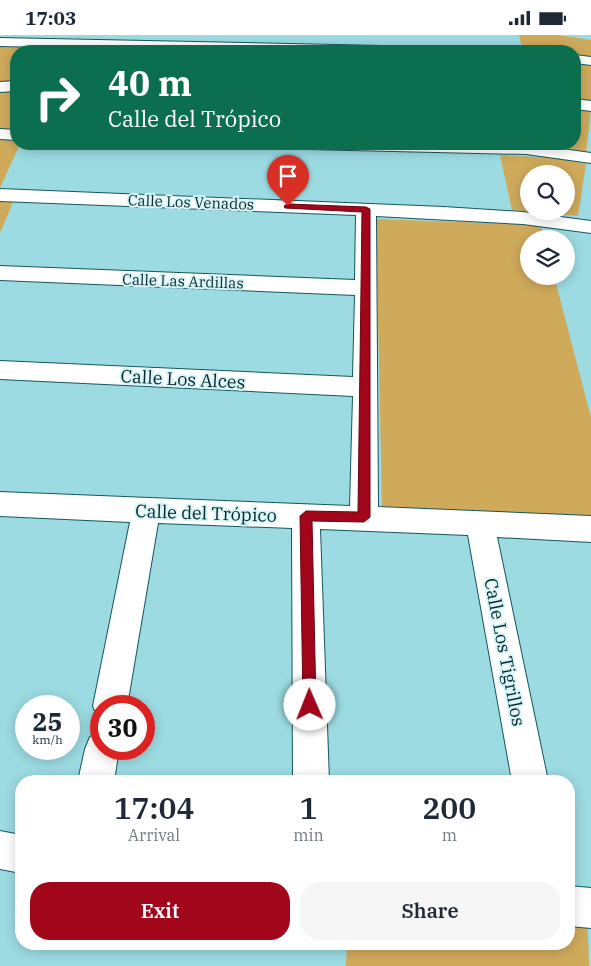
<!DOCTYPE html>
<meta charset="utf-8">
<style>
body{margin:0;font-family:"IBM Plex Serif",serif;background:#f6f6f7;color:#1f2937;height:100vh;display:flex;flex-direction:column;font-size:19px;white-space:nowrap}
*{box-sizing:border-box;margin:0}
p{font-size:16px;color:#747a83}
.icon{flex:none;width:28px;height:28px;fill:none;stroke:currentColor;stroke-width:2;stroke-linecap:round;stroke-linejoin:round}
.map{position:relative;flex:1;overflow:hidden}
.details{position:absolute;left:15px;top:740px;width:560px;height:175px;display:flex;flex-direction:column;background:#fff;border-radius:20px;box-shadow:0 2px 12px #0003}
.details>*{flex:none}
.hud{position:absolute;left:10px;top:10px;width:571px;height:105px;border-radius:20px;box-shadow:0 2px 12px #0003;background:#0b6e4f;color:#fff;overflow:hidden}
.fabs{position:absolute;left:520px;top:130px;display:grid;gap:10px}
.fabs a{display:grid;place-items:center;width:55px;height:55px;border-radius:50%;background:#fff;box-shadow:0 2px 12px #0003;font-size:25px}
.speed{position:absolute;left:15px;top:660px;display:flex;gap:10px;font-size:25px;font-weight:700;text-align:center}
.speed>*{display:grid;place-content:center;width:65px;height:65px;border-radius:50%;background:#fff;box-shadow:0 2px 12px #0003;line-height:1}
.speed small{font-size:12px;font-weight:400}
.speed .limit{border:8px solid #d22;background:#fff;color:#111}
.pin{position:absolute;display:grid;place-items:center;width:42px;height:42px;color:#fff;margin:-51px -21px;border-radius:50% 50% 50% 0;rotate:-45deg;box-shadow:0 0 5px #0007}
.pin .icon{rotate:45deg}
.me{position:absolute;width:55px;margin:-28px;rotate:359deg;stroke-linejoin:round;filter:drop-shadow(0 0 4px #0008)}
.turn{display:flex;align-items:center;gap:18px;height:105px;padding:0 15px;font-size:22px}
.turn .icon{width:65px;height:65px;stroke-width:2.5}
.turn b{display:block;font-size:35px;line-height:42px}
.eta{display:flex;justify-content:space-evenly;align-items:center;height:85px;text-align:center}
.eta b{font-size:30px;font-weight:600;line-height:35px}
.button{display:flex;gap:10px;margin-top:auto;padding:10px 15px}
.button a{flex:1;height:58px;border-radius:20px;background:#a2061a;color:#fff;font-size:20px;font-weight:600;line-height:58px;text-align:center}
.button a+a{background:#f6f6f7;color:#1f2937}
.status{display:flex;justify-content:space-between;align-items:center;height:35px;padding:0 25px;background:#fff;direction:ltr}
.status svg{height:14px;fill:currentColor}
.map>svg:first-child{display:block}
</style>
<div class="status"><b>17:03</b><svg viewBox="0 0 49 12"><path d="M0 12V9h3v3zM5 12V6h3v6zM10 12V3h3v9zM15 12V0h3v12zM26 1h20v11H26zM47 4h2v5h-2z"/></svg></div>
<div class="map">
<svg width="591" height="931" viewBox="0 0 591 931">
<rect width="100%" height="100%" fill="#9cdbe2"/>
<!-- green -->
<path fill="#cfaa5b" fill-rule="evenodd" d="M 519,0 L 558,0 L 591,5 L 591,25 L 575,22 L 575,16 L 523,16 Z
M 0,7 L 77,8 L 73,16 L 16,16 L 16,109 L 20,109 L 0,153 Z
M 575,29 L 591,31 L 591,68 L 575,66 Z
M 575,73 L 591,75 L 586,118 L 525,109 L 575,109 Z
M 500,120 L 556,123 L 586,129 L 578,181 L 512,175 ZM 529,139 L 566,139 L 566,176 L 529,176 Z
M 0,160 L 16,160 L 0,198 Z
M 376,184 L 541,190 L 544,204 L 529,204 L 529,241 L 554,241 L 591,382 L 591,483 L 382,474 Z
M 569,871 L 587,873 L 589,931 L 346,931 L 347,909 L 569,909 Z"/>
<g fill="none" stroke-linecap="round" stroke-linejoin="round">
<!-- minor casing -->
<g stroke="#14575e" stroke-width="2">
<path id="minor" d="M 0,3 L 429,12 L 436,16 L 236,16 L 0,11 Z
M 575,20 L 591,22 L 591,30 L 575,28 Z
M 16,46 L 16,56 L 0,57 L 0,47 Z
M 575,64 L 591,66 L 591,76 L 575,74 Z
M 0,94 L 16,95 L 16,105 L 0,104 Z
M 298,109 L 526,109 L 591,118 L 591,128 L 526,119 L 307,114 L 301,113 Z
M 0,154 L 444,172 L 523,177 L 591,186 L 591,198 L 523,189 L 376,181 L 378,472 L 591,481 L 591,507 L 497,502 L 548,746 L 512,746 L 468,500 L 320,494 L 329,746 L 293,746 L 292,493 L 158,488 L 127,671 L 101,671 L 101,684 L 98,683 L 93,671 L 130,487 L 0,481 L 0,457 L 350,471 L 353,361 L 0,344 L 0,326 L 353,342 L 355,260 L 0,245 L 0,231 L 355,245 L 356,180 L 0,166 Z
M 101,697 L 101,714 L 119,714 L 114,746 L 78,746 L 85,714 L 90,702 Z
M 0,796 L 21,800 L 21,838 L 0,834 Z
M 569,851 L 591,853 L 591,893 L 569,891 Z"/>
</g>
<!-- minor -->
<use href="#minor" fill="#fff" fill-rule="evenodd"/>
</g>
<!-- route -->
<path fill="#a2061a" stroke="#690411" d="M 288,169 L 366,172 L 370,174 L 370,482 L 364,487 L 312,486 L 316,670 L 314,675 L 310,677 L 305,675 L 303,670 L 300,481 L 306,476 L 358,477 L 362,177 L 285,173 L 284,171 Z"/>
<g text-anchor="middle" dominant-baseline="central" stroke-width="4" stroke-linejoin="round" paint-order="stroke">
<!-- far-street labels -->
<g font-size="15" fill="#0c2729" stroke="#d7f6f9">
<text transform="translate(191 167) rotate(2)">Calle Los Venados</text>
<text transform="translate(183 246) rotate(2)">Calle Las Ardillas</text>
</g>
<!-- street labels -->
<g font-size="18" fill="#0c2729" stroke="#d7f6f9">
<text transform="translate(183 344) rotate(3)">Calle Los Alces</text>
<text transform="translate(206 478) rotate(2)">Calle del Trópico</text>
<text transform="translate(505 617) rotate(79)">Calle Los Tigrillos</text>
</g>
</g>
</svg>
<div class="fabs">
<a><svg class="icon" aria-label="search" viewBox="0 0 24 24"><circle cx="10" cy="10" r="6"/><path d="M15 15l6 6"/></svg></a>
<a><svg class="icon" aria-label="layers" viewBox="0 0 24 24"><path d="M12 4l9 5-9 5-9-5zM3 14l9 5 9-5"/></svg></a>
</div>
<div class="speed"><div>25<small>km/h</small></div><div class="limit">30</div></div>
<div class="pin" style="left:288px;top:171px;background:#d93025"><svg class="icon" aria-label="arrive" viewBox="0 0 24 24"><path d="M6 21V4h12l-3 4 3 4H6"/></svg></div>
<svg class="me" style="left:310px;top:670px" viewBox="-20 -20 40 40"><circle r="19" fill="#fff"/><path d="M0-13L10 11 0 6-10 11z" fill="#a2061a"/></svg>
<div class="hud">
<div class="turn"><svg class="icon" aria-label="right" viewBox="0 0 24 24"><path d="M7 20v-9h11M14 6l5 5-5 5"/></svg><div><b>40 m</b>Calle del Trópico</div></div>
</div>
<section class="details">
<div class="eta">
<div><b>17:04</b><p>Arrival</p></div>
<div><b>1</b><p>min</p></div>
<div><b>200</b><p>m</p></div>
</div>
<div class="button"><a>Exit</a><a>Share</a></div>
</section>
</div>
